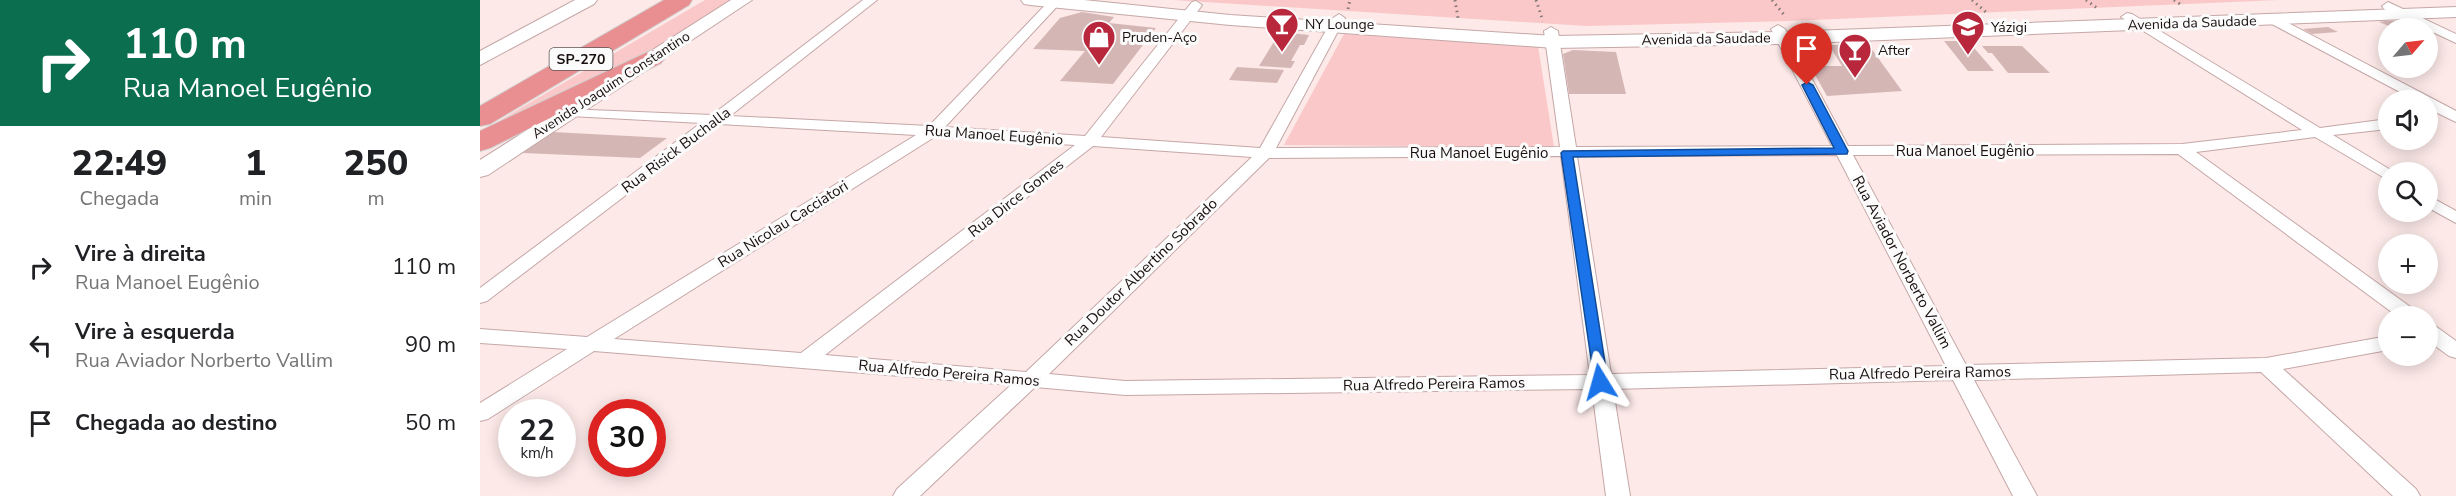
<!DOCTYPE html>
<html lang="pt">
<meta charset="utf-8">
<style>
body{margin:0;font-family:"Nunito Sans",sans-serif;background:#f6f6f6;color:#202124;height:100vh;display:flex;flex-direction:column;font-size:22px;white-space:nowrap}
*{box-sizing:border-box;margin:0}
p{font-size:20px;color:#757577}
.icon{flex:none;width:33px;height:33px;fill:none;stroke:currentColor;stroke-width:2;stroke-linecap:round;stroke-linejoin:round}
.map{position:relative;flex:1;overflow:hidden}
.panel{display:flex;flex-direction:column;background:#fff;width:480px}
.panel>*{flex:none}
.top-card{background:#0b6e4f;color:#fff;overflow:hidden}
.needle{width:39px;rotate:62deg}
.fabs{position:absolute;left:1898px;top:18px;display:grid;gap:12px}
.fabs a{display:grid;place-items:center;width:60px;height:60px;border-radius:50%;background:#fff;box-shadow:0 3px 15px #0003;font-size:30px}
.speed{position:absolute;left:18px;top:399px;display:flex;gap:12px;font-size:30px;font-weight:700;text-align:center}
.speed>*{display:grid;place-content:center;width:78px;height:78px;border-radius:50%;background:#fff;box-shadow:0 3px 15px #0003;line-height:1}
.speed small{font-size:15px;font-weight:400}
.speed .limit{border:9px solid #d22;background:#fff;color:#111}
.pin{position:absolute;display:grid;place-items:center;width:51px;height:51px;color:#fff;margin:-62px -26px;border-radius:50% 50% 50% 0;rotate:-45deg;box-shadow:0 0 6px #0007}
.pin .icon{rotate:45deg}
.me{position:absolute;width:66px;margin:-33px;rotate:352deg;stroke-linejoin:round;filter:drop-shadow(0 0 4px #0008)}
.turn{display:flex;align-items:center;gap:21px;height:126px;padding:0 24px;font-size:27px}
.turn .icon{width:78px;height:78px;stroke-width:2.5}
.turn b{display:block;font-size:42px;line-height:51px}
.eta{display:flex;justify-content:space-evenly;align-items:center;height:102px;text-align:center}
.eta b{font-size:36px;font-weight:800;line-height:42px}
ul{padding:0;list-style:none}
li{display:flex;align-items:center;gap:18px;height:78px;padding:0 24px}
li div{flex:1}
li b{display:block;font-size:22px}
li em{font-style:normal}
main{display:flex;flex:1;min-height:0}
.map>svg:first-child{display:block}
</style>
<main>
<section class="panel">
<div class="top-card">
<div class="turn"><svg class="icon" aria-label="right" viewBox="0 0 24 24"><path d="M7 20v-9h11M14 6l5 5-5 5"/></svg><div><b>110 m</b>Rua Manoel Eugênio</div></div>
</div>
<div class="eta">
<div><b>22:49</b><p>Chegada</p></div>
<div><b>1</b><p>min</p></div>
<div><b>250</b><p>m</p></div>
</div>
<ul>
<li><svg class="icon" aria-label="right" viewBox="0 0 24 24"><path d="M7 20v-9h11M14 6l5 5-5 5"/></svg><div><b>Vire à direita</b><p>Rua Manoel Eugênio</p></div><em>110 m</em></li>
<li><svg class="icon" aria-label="left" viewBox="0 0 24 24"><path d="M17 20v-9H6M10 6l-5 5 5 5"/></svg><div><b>Vire à esquerda</b><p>Rua Aviador Norberto Vallim</p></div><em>90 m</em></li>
<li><svg class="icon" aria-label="arrive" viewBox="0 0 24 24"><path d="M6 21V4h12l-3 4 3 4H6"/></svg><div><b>Chegada ao destino</b></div><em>50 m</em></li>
</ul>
</section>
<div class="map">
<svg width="1976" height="496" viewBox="0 0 1976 496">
<rect width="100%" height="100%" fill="#fce9e8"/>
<!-- green -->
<path fill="#fac8c8" d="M 225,0 L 252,0 L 162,57 L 0,132 Z
M 693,0 L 1799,0 L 1309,21 L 1107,26 Z
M 864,34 L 1058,46 L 1074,147 L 804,145 Z"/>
<!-- building -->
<path fill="#d4b6b5" d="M 602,12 L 634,17 L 629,23 L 676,28 L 633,84 L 580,81 L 605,51 L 553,49 L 580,18 Z
M 1905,21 L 1921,21 L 1933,24 L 1915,26 L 1920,28 L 1914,28 L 1899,22 Z
M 1848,27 L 1858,32 L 1832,34 L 1823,29 Z
M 800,32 L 829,35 L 824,45 L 820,45 L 811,61 L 815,61 L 811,68 L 779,66 Z
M 1464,41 L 1488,41 L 1514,71 L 1488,71 Z
M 1388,44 L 1422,91 L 1347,96 L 1330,66 L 1362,66 L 1349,45 Z
M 1502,46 L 1542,46 L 1570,73 L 1528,73 L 1512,53 L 1508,53 Z
M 1093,50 L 1136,52 L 1146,94 L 1089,94 L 1083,54 Z
M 757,67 L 804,70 L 797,83 L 749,80 Z
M 72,132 L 187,138 L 160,158 L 43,153 Z"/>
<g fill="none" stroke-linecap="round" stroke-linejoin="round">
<!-- street casing -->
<g stroke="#c5a7a7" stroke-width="2">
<path id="street" d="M 383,0 L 397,0 L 250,116 L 449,126 L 570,0 L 583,0 L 465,127 L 605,136 L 712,2 L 716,1 L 722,5 L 720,8 L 621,137 L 780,148 L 853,18 L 859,14 L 865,18 L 796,148 L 1080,147 L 1064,31 L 1071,27 L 1078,31 L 1096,147 L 1352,146 L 1291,29 L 1298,25 L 1305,29 L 1368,146 L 1702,144 L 1822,130 L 1641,17 L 1647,13 L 1652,14 L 1840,128 L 1908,119 L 1908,129 L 1853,135 L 1914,172 L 1908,172 L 1908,180 L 1835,137 L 1716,152 L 1936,311 L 1939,316 L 1917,316 L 1698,154 L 1373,155 L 1486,365 L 1786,358 L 1908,336 L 1908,350 L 1803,369 L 1936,489 L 1940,496 L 1913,496 L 1781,372 L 1494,380 L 1557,496 L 1533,496 L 1473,380 L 1133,389 L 1150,496 L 1126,496 L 1112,389 L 645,395 L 555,387 L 440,496 L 413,496 L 417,489 L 531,385 L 114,351 L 8,419 L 0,421 L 0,403 L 87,349 L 0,343 L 0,329 L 107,337 L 436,135 L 239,124 L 7,301 L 0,303 L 0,288 L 221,123 L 90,116 L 83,112 L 85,109 L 232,115 ZM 456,136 L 595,145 L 321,353 L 134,339 ZM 613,146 L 772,157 L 546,372 L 345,355 ZM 1357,155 L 1466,366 L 1131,374 L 1097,156 ZM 1081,156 L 1110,375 L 645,381 L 569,374 L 789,158 Z
M 1908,2 L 1976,34 L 1976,43 L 1904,9 L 1902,6 Z
M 1795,16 L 1976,111 L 1976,122 L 1947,108 L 1947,100 L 1935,100 L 1790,23 L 1789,20 Z
M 1947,195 L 1976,211 L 1976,223 L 1947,207 Z
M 1947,323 L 1954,325 L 1976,341 L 1976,358 L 1969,356 L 1947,340 Z"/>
</g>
<!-- secondary casing -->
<g stroke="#c5a7a7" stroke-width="2">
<path id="secondary" d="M 95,0 L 117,0 L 114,4 L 0,65 L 0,51 Z
M 251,0 L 272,0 L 8,175 L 0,177 L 0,160 Z
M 541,0 L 604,0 L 750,15 L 1074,36 L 1303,32 L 1976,7 L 1976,17 L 1303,44 L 1074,48 L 750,25 L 550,5 L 544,4 Z"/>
</g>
<!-- highway casing -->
<g stroke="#d1cfcf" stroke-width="2">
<path id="highway" d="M 184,0 L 212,0 L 209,5 L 10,124 L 0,126 L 0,106 Z
M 172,50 L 181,53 L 185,58 L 181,63 L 10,148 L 0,151 L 0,131 Z"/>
</g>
<!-- path -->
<path stroke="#877979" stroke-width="3" stroke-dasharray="1.5 4" stroke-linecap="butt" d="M 975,0 L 978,18
M 1056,0 L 1063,21
M 1292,0 L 1305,16
M 1492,0 L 1507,13
M 1606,0 L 1617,8
M 1694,0 L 1700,4
M 868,9 L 870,0"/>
<!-- street -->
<use href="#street" fill="#fff" fill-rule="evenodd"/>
<!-- secondary -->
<use href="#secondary" fill="#fff" fill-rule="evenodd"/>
<!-- highway -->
<use href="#highway" fill="#e98f91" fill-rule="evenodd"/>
</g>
<!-- route -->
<path fill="#1a73e8" stroke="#114b97" stroke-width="1.5" d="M 1327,82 L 1333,85 L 1368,151 L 1367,154 L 1093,157 L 1128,382 L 1126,386 L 1115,386 L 1081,153 L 1083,151 L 1354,148 L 1322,85 Z"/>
<!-- icons -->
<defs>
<g id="bar-pin" transform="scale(1.725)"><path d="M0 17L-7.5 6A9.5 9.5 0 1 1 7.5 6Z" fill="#b9273d" stroke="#fbfbfb"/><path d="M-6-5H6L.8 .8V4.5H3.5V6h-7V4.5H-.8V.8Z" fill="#fff"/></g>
<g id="school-pin" transform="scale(1.725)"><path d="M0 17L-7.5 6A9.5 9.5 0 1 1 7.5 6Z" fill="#b9273d" stroke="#fbfbfb"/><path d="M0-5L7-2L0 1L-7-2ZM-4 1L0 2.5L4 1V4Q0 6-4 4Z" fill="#fff"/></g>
<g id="shop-pin" transform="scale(1.725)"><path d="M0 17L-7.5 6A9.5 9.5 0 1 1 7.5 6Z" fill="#b9273d" stroke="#fbfbfb"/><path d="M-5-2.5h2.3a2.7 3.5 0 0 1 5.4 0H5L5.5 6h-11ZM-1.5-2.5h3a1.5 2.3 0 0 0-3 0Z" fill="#fff"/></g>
</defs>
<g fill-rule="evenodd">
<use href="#bar-pin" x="802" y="24"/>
<use href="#school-pin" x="1488" y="27"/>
<use href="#shop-pin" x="619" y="37"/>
<use href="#bar-pin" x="1375" y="50"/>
</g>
<g text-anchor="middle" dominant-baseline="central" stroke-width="6" stroke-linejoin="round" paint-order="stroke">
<!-- far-street labels -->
<g font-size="14" fill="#190f0f" stroke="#fbfbfb">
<text transform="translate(1712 23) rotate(-2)">Avenida da Saudade</text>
<text transform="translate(1226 39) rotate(-1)">Avenida da Saudade</text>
<text transform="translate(131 85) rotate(-33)">Avenida Joaquim Constantino</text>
</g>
<!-- far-poi labels -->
<g font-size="14" fill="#190f0f" stroke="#fbfbfb" text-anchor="start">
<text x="825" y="24">NY Lounge</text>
<text x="1511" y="27">Yázigi</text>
<text x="642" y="37">Pruden-Aço</text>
<text x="1398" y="50">After</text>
</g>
<!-- shield labels -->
<rect fill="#fbfbfb" stroke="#5d5656" stroke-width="1.5" x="69.5" y="48" width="63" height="22" rx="4.5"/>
<g font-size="14" font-weight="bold" fill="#190f0f">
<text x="101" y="59">SP-270</text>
</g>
<!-- street labels -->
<g font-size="15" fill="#190f0f" stroke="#fbfbfb">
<text transform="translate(514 135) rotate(4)">Rua Manoel Eugênio</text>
<text transform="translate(196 150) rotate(-37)">Rua Risick Buchalla</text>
<text x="1485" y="151">Rua Manoel Eugênio</text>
<text x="999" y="153">Rua Manoel Eugênio</text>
<text transform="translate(536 198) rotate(-38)">Rua Dirce Gomes</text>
<text transform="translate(303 224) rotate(-32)">Rua Nicolau Cacciatori</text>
<text transform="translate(1422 262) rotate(62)">Rua Aviador Norberto Vallim</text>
<text transform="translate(661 272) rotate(-44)">Rua Doutor Albertino Sobrado</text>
<text transform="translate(469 373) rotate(5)">Rua Alfredo Pereira Ramos</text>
<text transform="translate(1440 373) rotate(-1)">Rua Alfredo Pereira Ramos</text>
<text transform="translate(954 384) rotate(-1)">Rua Alfredo Pereira Ramos</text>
</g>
</g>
</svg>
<div class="fabs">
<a><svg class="needle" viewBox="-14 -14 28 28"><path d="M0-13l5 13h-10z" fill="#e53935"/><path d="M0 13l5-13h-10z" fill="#757577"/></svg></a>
<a><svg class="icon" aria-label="sound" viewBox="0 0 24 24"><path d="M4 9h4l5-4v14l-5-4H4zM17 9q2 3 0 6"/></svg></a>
<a><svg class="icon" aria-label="search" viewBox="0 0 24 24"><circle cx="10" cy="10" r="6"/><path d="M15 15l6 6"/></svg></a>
<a>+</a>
<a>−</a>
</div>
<div class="speed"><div>22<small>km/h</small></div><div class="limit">30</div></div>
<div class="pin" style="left:1327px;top:85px;background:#d93025"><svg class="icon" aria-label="arrive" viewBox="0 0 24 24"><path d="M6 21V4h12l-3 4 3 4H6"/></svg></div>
<svg class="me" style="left:1120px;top:382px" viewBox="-20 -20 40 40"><path d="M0-17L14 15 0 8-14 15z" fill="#1a73e8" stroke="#fff" stroke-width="4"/></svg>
</div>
</main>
